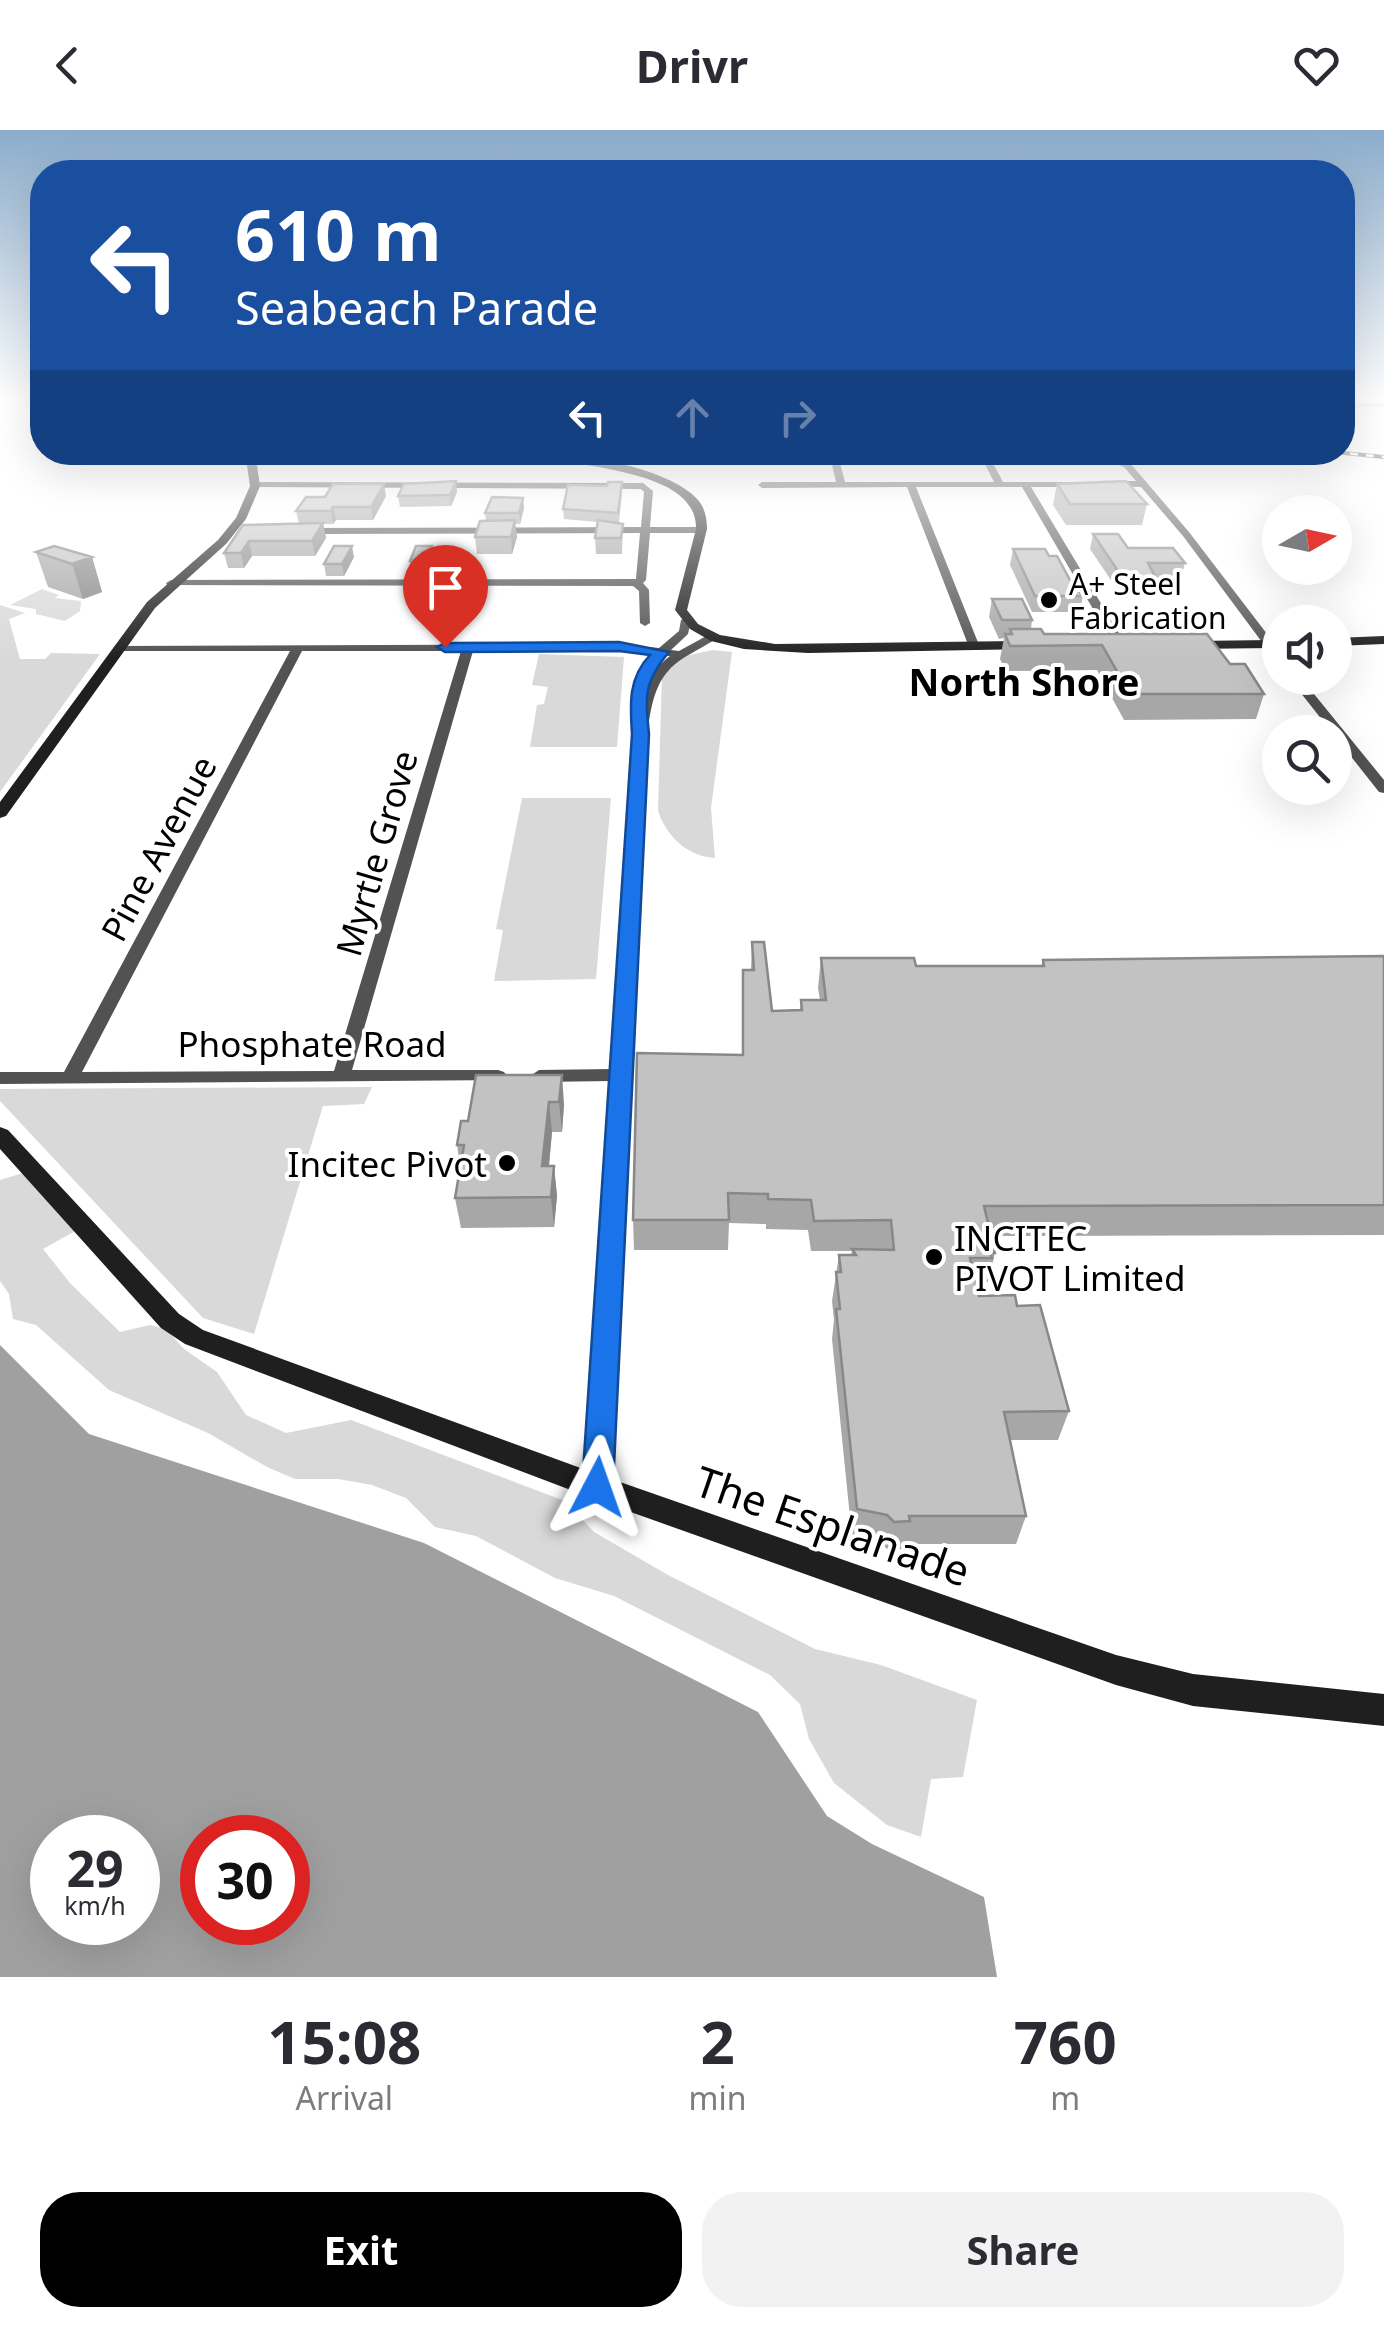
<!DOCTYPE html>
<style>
body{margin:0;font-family:"Noto Sans",sans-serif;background:#f2f2f3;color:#2b2b33;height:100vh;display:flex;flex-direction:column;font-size:38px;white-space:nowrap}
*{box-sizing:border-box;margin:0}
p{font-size:32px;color:#7c7c81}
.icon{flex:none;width:55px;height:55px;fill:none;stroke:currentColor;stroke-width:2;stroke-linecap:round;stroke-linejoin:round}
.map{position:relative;height:1847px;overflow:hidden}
.side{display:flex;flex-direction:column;background:#fff;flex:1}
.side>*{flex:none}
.hud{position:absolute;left:30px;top:30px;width:1325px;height:305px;border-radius:40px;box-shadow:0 10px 40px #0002;background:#1a4fa0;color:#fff;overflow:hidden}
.needle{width:65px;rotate:81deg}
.tools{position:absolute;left:1262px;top:365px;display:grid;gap:20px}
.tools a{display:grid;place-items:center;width:90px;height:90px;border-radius:50%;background:#fff;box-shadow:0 10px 40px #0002;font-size:50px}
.speed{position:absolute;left:30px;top:1685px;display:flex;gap:20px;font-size:50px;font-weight:700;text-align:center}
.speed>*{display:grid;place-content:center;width:130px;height:130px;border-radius:50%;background:#fff;box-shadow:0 10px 40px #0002;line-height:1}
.speed small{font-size:25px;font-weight:400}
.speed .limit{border:15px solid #d22;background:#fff;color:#111}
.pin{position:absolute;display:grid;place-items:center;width:85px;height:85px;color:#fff;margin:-102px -42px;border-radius:50% 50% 50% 0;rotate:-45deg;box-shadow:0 0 10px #0007}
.pin .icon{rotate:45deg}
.me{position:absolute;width:110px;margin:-55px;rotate:4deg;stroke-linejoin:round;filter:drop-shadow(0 0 8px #0008)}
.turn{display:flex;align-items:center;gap:35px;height:210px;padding:0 40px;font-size:45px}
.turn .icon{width:130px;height:130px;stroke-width:2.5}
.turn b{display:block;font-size:70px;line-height:85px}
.lanes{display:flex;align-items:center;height:95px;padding:0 40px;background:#0003;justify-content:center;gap:50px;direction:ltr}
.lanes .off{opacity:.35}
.eta{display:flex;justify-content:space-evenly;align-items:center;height:170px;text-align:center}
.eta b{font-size:60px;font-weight:700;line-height:70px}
.button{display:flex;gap:20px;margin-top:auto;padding:20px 40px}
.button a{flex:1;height:115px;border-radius:40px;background:#000;color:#fff;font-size:40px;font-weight:700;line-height:115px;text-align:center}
.button a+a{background:#f2f2f3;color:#2b2b33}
header{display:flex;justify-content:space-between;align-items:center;height:130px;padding:0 40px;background:#fff;font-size:45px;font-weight:700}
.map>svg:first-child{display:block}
</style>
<header><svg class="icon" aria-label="back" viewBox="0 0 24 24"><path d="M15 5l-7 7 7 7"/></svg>Drivr<svg class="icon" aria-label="heart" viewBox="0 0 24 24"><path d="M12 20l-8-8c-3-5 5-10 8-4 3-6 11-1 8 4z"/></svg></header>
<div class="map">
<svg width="1384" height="1847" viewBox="0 0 1384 1847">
<rect width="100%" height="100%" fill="#fff"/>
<!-- green -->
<path fill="#d9d9d9" d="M 42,459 L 59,465 L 55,468 L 81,471 L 80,481 L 65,491 L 36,484 L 36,479 L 10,475 Z
M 0,475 L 25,483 L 9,489 L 20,529 L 45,529 L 51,523 L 100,524 L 0,662 Z
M 713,520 L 732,522 L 711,678 L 715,728 C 687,726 667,707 658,681 L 662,544 L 680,527 Z
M 539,524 L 624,527 L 617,617 L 530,617 L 537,575 L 544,574 L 548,557 L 532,555 Z
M 522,668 L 611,668 L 596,849 L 494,851 L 503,800 L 496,799 Z
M 372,957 L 364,974 L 323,976 L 254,1204 L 203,1188 L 0,971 L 0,959 Z
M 23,1043 L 77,1100 L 43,1119 L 70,1153 L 120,1202 L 150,1195 L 166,1199 L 184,1219 L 217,1242 L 246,1285 L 286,1303 L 351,1290 L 565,1371 L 594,1402 L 668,1445 L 815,1519 L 881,1535 L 977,1570 L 963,1647 L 931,1649 L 921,1707 L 887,1695 L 834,1653 L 809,1609 L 800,1574 L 770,1545 L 614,1466 L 555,1448 L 476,1406 L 435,1397 L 406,1368 L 372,1355 L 338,1349 L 295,1349 L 267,1337 L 208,1303 L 109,1260 L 36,1195 L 13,1189 L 9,1164 L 0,1151 L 0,1050 Z"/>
<!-- water -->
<path fill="#a0a0a0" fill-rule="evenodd" d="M 0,1215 L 89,1304 L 424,1413 L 758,1582 L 827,1686 L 872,1714 L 984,1767 L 997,1847 L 0,1847 ZM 52,1708 L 138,1708 L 138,1792 L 52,1792 ZM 202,1708 L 288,1708 L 288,1792 L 202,1792 Z"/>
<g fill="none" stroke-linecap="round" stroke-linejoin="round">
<!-- street -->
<path fill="#525252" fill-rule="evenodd" d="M 1342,273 L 1384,273 L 1384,277 L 1342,277 Z
M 829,322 L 837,322 L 845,352 L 994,352 L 979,322 L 987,322 L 1003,352 L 1081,352 L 1078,357 L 1031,357 L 1126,515 L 1120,518 L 1114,515 L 1022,357 L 916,357 L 979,515 L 969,517 L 907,357 L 762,358 L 758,355 L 762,352 L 836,352 Z
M 1003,322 L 1113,327 L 1130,333 L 1189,402 L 1280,521 L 1280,532 L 1276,531 L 1183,406 L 1141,357 L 1106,356 L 1109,351 L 1136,351 L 1124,337 L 1112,332 Z
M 255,352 L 643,353 L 653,361 L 650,397 L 700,397 L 705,400 L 700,403 L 650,403 L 646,450 L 643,453 L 649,460 L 650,493 L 645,496 L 640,493 L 639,461 L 633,456 L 167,455 L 166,453 L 171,450 L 636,449 L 640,403 L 301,404 L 296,401 L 301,398 L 641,397 L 644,362 L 641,359 L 252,357 Z
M 686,487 L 691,490 L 688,504 L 671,520 L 679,521 L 710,504 L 720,506 C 709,514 696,520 685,527 C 655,545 652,572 647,604 L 609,1357 L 606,1365 L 597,1368 L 588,1365 L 585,1357 L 612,951 L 539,952 L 530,946 L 539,940 L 613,939 L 635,604 C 640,574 644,546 670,526 L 664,526 L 656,530 L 650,527 L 652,524 L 619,520 L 473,521 L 352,940 L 498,940 L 504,942 L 507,946 L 504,950 L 0,954 L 0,942 L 64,942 L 290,521 L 118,521 L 114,520 L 114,516 L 619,514 L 659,518 L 679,501 L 681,490 ZM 302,521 L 461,521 L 334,941 L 82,942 Z
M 1289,548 L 1301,548 L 1384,650 L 1384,663 L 1379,662 Z"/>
<!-- secondary -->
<path fill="#1f1f1f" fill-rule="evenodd" d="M 245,322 L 255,322 L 260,356 L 246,389 L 226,414 L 155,478 L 6,686 L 0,688 L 0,672 L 147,472 L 218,410 L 236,388 L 250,356 Z
M 528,322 C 571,322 669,336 698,370 C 705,378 707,389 707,399 L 687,480 L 698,494 L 720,505 L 775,514 L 1028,511 L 1034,515 L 1028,519 L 808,523 L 744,519 L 711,511 L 690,499 L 675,480 L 696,399 C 698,336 569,339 528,322 Z
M 1384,506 L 1384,514 L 1335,516 L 1335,508 Z
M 1280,510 L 1280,518 L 1192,519 L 1186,515 L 1192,511 Z
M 0,997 L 8,1000 L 179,1184 L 203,1200 L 597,1344 L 1116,1525 L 1193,1544 L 1384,1564 L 1384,1596 L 1193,1576 L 1116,1555 L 597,1370 L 185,1214 L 161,1198 L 0,1019 Z"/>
<!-- rail casing -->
<g stroke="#000" stroke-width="4">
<path id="rail" d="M 1334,322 L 1384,327"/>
</g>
<!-- rail -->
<use href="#rail" stroke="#fff" stroke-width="2.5" stroke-dasharray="8" stroke-linecap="butt"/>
</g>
<!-- wall -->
<path fill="#a7a7a7" d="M 1057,354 L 1147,374 L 1142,395 L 1066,395 L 1053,375 Z
M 457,362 L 451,376 L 400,377 L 398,366 Z
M 622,363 L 619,393 L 623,394 L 622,424 L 596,424 L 595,408 L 597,392 L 564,389 L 563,379 Z
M 386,366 L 373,390 L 336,390 L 333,394 L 323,394 L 326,408 L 315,426 L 252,426 L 244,438 L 228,438 L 224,423 L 243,395 L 299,394 L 296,381 Z
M 523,368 L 524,378 L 520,394 L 515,394 L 517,407 L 512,424 L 477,424 L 475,407 L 486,391 L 485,383 Z
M 1093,404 L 1128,418 L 1185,433 L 1181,448 L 1156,448 L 1157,450 L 1153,465 L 1121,465 L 1090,419 Z
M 1013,419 L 1049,426 L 1083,466 L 1080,482 L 1032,482 L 1010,435 Z
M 36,422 L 92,427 L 102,462 L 83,469 L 48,457 Z
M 354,427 L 344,446 L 326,446 L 324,434 Z
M 992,469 L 1032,490 L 1031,499 L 1044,504 L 1230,534 L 1264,564 L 1256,589 L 1124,590 L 1097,540 L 1006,541 L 1000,529 L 1004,508 L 999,509 L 989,487 Z
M 752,812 L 772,881 L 800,880 L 801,870 L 820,870 L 818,858 L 821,828 L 916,836 L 1041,836 L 1043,830 L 1384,826 L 1384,1105 L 991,1106 L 995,1123 L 988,1152 L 985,1152 L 984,1158 L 977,1158 L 979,1166 L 1017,1176 L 1069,1281 L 1058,1310 L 1010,1310 L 1026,1386 L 1016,1414 L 904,1414 L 903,1419 L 888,1420 L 881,1413 L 852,1407 L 832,1209 L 834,1190 L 832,1171 L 839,1125 L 851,1125 L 852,1121 L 811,1121 L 808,1100 L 766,1099 L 766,1094 L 729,1093 L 728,1120 L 634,1120 L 633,1090 L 742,925 L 743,840 L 751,840 Z
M 476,945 L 564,974 L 562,1002 L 552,1002 L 549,1036 L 554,1036 L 557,1066 L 554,1097 L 461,1098 L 455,1068 L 460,1036 L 457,1015 L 468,991 Z"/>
<!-- shaded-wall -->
<path fill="#888" d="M 456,351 L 457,362 L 451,376 L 450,365 Z
M 384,354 L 386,366 L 373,390 L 371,377 Z
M 523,368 L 524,378 L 520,394 L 519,383 Z
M 333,377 L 336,390 L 333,394 L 331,381 Z
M 515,390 L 517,407 L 512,424 L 511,407 Z
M 323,393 L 326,408 L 315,426 L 312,411 Z
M 249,411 L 252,426 L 244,438 L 241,423 Z
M 352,416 L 354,427 L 344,446 L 342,434 Z
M 432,416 L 434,428 L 429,440 L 412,443 L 410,431 Z
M 92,427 L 102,462 L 83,469 L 72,434 Z
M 562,945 L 564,974 L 562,1002 L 559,972 Z
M 549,972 L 552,1002 L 546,1066 L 542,1036 Z
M 554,1036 L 557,1066 L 554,1097 L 551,1067 Z"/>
<!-- building -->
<path fill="#c2c2c2" stroke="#888" stroke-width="2.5" d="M 456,351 L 450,365 L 398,366 L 404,354 Z
M 1126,351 L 1147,374 L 1070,374 L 1057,354 Z
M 608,352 L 622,352 L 618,383 L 563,379 L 568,355 L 607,356 Z
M 333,354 L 384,354 L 371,377 L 333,377 L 331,381 L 296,381 L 306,367 L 325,367 Z
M 492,367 L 523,368 L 519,383 L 485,383 Z
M 515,390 L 511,407 L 475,407 L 480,391 Z
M 598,390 L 623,394 L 621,408 L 595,408 Z
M 323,393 L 312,411 L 249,411 L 241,423 L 224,423 L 243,395 Z
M 1093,404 L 1118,404 L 1128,418 L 1173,418 L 1185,433 L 1148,433 L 1157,450 L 1124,450 Z
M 54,416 L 92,427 L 72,434 L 36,422 Z
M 334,416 L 352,416 L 342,434 L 324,434 Z
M 416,416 L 432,416 L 428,428 L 410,431 Z
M 1013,419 L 1045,419 L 1049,426 L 1057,426 L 1070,450 L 1083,466 L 1035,466 Z
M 992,469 L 1022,469 L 1032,490 L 1002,490 Z
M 1010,499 L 1041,499 L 1044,504 L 1207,504 L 1230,534 L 1245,534 L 1264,564 L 1130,564 L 1102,515 L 1010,516 L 1005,504 L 1012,504 Z
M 752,812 L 764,812 L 772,881 L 802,880 L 801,870 L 826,870 L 821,828 L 914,828 L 916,836 L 1044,836 L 1043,830 L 1384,826 L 1384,1075 L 984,1076 L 995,1123 L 990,1123 L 992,1128 L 970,1128 L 979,1166 L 1015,1165 L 1017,1176 L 1040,1175 L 1069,1281 L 1004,1282 L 1026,1386 L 909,1386 L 910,1391 L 894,1392 L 887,1385 L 857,1379 L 836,1179 L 840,1179 L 836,1142 L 841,1142 L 839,1125 L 856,1125 L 852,1119 L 894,1120 L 891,1090 L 814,1091 L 811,1070 L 768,1069 L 768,1064 L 728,1063 L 729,1090 L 633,1090 L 637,923 L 743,925 L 743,840 L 754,840 Z
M 476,945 L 562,945 L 559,972 L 549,972 L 542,1036 L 554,1036 L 551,1067 L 455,1068 L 464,1015 L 457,1015 L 461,991 L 468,991 Z"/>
<!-- sky -->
<linearGradient id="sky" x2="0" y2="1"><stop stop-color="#8baccb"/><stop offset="0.51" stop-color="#fff"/><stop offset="1" stop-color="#fff" stop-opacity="0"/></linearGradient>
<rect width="1384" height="530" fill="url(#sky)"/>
<!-- route -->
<path fill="#1a73e8" stroke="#114b97" stroke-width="2.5" d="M 619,512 L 669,522 C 644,552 645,565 649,604 L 613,1357 L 608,1367 L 597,1371 L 586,1367 L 582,1357 L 632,604 C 630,574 628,548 650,525 L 619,521 L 445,522 L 437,517 L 445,513 Z"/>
<!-- markers -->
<g fill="#000" stroke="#fff" stroke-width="4">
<circle cx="1049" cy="470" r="10"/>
<circle cx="507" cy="1033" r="10"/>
<circle cx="934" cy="1127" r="10"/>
</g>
<g text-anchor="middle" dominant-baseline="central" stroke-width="8" stroke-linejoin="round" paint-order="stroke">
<!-- far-poi labels -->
<g font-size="30" fill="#000" stroke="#fff" text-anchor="start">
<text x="1069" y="453">A+ Steel<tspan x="1069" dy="34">Fabrication</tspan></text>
</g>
<!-- street labels -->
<g font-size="35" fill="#000" stroke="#fff">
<text transform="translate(158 718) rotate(-62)">Pine Avenue</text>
<text transform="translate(376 723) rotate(-74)">Myrtle Grove</text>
<text x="312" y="913">Phosphate Road</text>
</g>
<!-- poi labels -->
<g font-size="35" fill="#000" stroke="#fff" text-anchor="end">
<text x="487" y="1033">Incitec Pivot</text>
<text x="954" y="1107" text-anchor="start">INCITEC<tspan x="954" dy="40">PIVOT Limited</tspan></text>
</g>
<!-- far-district labels -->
<g font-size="38" font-weight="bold" fill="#000" stroke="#fff">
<text x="1024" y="551">North Shore</text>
</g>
<!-- near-street labels -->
<g font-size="42" fill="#000" stroke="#fff">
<text transform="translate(833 1395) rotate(19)">The Esplanade</text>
</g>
</g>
</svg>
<div class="tools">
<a><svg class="needle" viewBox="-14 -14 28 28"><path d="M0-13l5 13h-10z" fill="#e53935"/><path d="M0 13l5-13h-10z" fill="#7c7c81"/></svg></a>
<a><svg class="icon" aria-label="sound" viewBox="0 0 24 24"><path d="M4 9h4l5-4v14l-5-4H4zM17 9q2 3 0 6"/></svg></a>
<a><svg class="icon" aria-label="search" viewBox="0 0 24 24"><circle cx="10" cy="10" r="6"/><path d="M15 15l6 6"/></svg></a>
</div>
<div class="speed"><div>29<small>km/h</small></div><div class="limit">30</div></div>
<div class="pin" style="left:445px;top:517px;background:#d93025"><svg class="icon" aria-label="arrive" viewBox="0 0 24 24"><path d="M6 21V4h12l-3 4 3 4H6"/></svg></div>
<svg class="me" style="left:597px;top:1357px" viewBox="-20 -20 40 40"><path d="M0-17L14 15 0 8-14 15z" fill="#1a73e8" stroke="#fff" stroke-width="4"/></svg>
<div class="hud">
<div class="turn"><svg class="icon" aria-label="left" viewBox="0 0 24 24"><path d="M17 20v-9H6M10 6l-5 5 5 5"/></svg><div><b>610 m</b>Seabeach Parade</div></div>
<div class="lanes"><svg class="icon" aria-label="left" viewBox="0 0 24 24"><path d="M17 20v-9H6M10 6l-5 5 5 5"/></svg><svg class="icon off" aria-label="ahead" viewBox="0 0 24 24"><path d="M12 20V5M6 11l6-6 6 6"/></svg><svg class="icon off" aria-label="right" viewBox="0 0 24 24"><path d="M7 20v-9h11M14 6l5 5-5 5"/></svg></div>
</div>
</div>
<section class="side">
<div class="eta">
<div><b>15:08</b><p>Arrival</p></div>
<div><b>2</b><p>min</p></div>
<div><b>760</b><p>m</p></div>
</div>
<div class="button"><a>Exit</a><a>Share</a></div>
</section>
